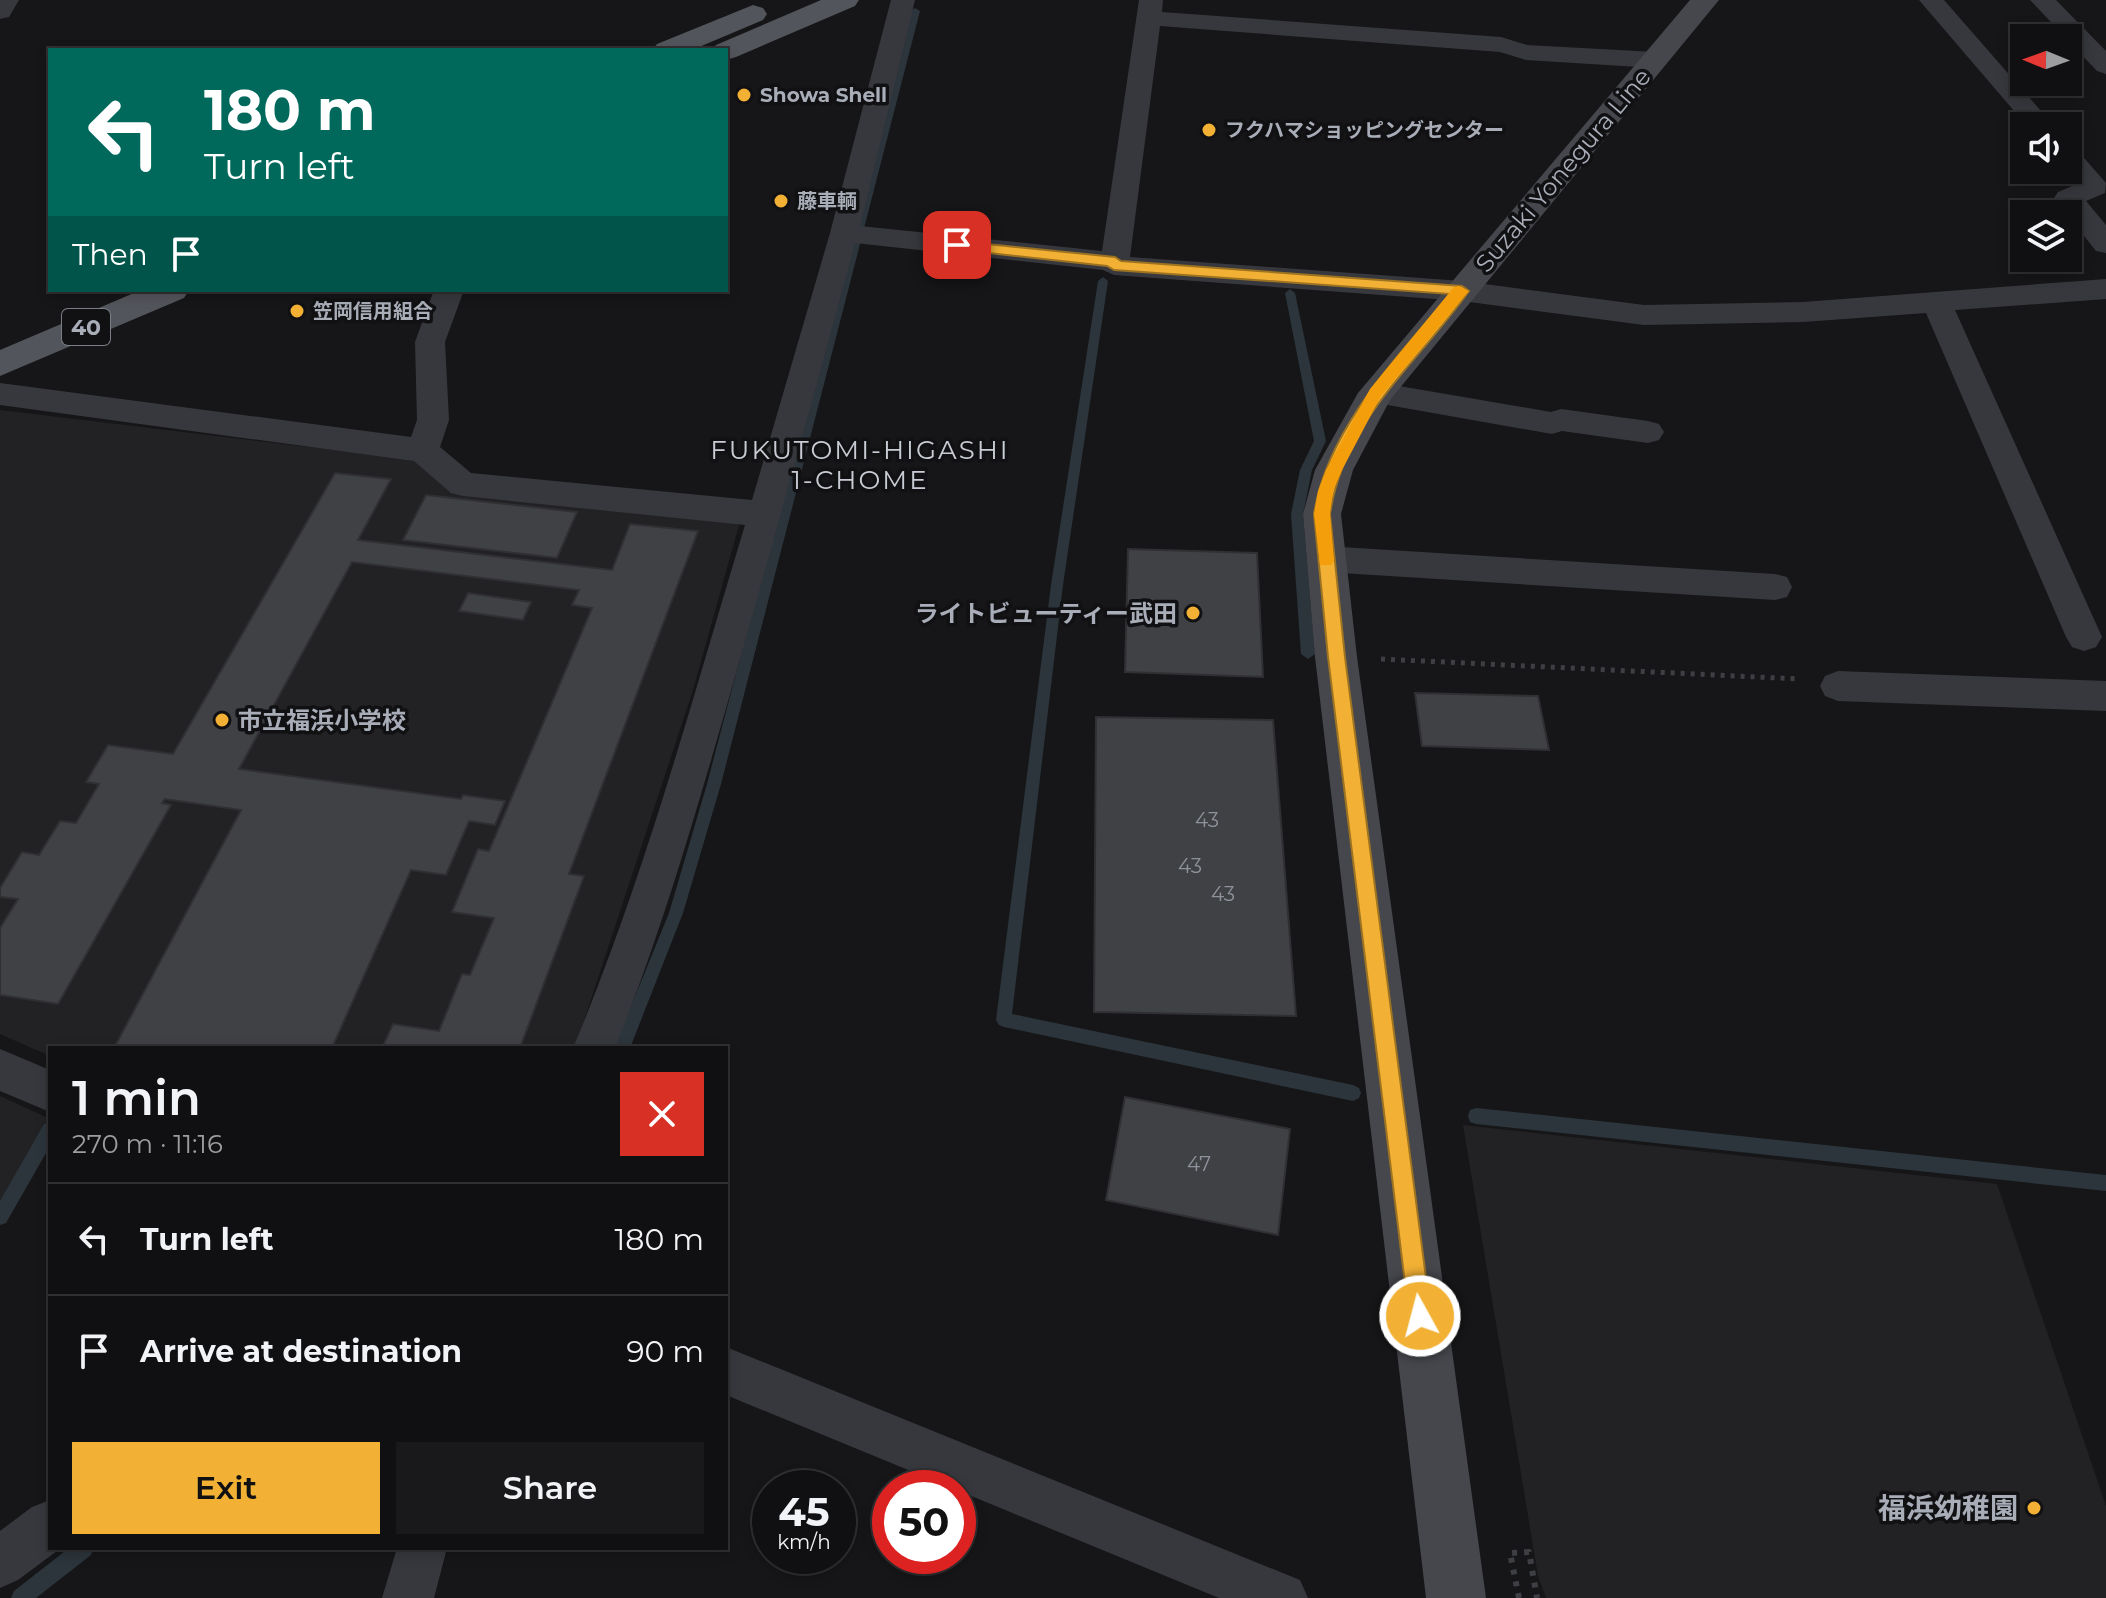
<!DOCTYPE html>
<meta charset="utf-8">
<style>
body{margin:0;font-family:Montserrat,"Noto Sans JP",sans-serif;background:#19191b;color:#f1f3f6;height:100vh;display:flex;flex-direction:column;font-size:30px;white-space:nowrap}
*{box-sizing:border-box;margin:0}
p{font-size:26px;color:#9c9d9f}
.icon{flex:none;width:44px;height:44px;fill:none;stroke:currentColor;stroke-width:2;stroke-linecap:round;stroke-linejoin:round}
.map{position:relative;flex:1;overflow:hidden}
.side{position:absolute;left:48px;top:1046px;width:680px;height:504px;display:flex;flex-direction:column;background:#101012;border-radius:0px;box-shadow:0 4px 12px #0003,0 0 0 2px #303032}
.side>*{flex:none}
.top-card{position:absolute;left:48px;top:48px;width:680px;height:244px;border-radius:0px;box-shadow:0 4px 12px #0003,0 0 0 2px #303032;background:#00695c;color:#fff;overflow:hidden}
.needle{width:52px;rotate:271deg}
.buttons{position:absolute;left:2010px;top:24px;display:grid;gap:16px}
.buttons a{display:grid;place-items:center;width:72px;height:72px;border-radius:0px;background:#101012;box-shadow:0 4px 12px #0003,0 0 0 2px #303032;font-size:40px}
.speed{position:absolute;left:752px;top:1470px;display:flex;gap:16px;font-size:40px;font-weight:700;text-align:center}
.speed>*{display:grid;place-content:center;width:104px;height:104px;border-radius:50%;background:#101012;box-shadow:0 4px 12px #0003,0 0 0 2px #303032;line-height:1}
.speed small{font-size:20px;font-weight:400}
.speed .limit{border:12px solid #d22;background:#fff;color:#111}
.pin{position:absolute;display:grid;place-items:center;width:68px;height:68px;color:#fff;margin:-34px;border-radius:16px;box-shadow:0 4px 12px #0006}
.me{position:absolute;width:88px;margin:-44px;rotate:353deg;stroke-linejoin:round;filter:drop-shadow(0 0 6px #0008)}
.turn{display:flex;align-items:center;gap:28px;height:168px;padding:0 24px;font-size:36px}
.turn .icon{width:104px;height:104px;stroke-width:2.5}
.turn b{display:block;font-size:56px;line-height:68px}
.then{display:flex;align-items:center;height:76px;padding:0 24px;background:#0003;gap:16px;font-size:30px}
.round{display:grid;place-items:center;flex:none;width:84px;height:84px;border-radius:0px;background:#19191b}
.head{display:flex;align-items:center;justify-content:space-between;height:136px;padding:0 24px}
h1{font-size:48px;font-weight:600;line-height:60px}
.cta{display:flex;gap:16px;margin-top:auto;padding:16px 24px}
.cta a{flex:1;height:92px;border-radius:0px;background:#f2b134;color:#111;font-size:32px;font-weight:600;line-height:92px;text-align:center}
.cta a+a{background:#19191b;color:#f1f3f6}
ul{padding:0;list-style:none}
li{display:flex;align-items:center;gap:24px;height:112px;padding:0 24px;border-top:2px solid #303032}
li div{flex:1}
li b{display:block;font-size:30px}
li em{font-style:normal}
.map>svg:first-child{display:block}
</style>
<div class="map">
<svg width="2106" height="1598" viewBox="0 0 2106 1598">
<rect width="100%" height="100%" fill="#161618"/>
<!-- built -->
<path fill="#222225" d="M 0,410 L 417,460 L 459,491 L 732,517 L 739,525 L 693,690 L 575,1048 L 50,1048 L 50,1056 L 0,1034 Z
M 0,1096 L 48,1118 L 0,1202 Z
M 1463,1125 L 1997,1184 L 2106,1506 L 2106,1598 L 1546,1598 L 1538,1576 Z"/>
<g fill="none" stroke-linecap="round" stroke-linejoin="round">
<!-- stream -->
<path fill="#2c353c" fill-rule="evenodd" d="M 915,8 L 920,11 L 721,784 L 683,913 L 630,1048 L 614,1048 L 669,913 L 707,784 L 910,11 Z
M 1103,277 L 1108,281 L 1063,585 L 1012,1014 L 1353,1085 L 1359,1088 L 1361,1093 L 1359,1098 L 1353,1101 L 1004,1027 L 999,1025 L 996,1020 L 1051,585 L 1098,281 Z
M 1290,289 L 1295,293 L 1326,441 L 1312,470 L 1303,514 L 1315,654 L 1308,659 L 1301,654 L 1291,514 L 1300,470 L 1314,441 L 1285,293 Z
M 1476,1108 L 2106,1175 L 2106,1191 L 1476,1124 L 1470,1122 L 1468,1116 L 1470,1110 Z
M 50,1122 L 50,1146 L 6,1223 L 0,1225 L 0,1201 L 44,1124 Z
M 69,1548 L 93,1548 L 91,1555 L 36,1598 L 11,1598 L 14,1591 Z"/>
</g>
<!-- building -->
<path fill="#404145" stroke="#303034" stroke-width="2" d="M 335,473 L 391,479 L 358,540 L 612,570 L 630,524 L 698,531 L 569,874 L 584,876 L 520,1048 L 382,1048 L 393,1024 L 439,1031 L 462,974 L 470,975 L 494,918 L 452,912 L 478,849 L 489,851 L 592,608 L 572,605 L 579,590 L 352,562 L 239,769 L 461,799 L 463,795 L 505,801 L 495,825 L 469,821 L 446,875 L 411,870 L 332,1048 L 114,1048 L 241,810 L 165,799 L 162,803 L 171,805 L 58,1004 L 0,995 L 0,928 L 18,899 L 0,897 L 0,888 L 22,852 L 39,855 L 60,821 L 76,823 L 99,784 L 86,782 L 108,745 L 173,754 Z
M 426,495 L 577,512 L 557,558 L 403,540 Z
M 1128,549 L 1257,553 L 1263,677 L 1125,672 Z
M 468,593 L 531,602 L 523,620 L 459,611 Z
M 1415,693 L 1538,696 L 1549,750 L 1422,746 Z
M 1096,717 L 1273,720 L 1296,1016 L 1094,1012 Z
M 1125,1097 L 1290,1129 L 1278,1235 L 1106,1200 Z"/>
<g fill="none" stroke-linecap="round" stroke-linejoin="round">
<!-- path-far1 -->
<path stroke="#3d3f44" stroke-width="5" stroke-dasharray="4 6" stroke-linecap="butt" d="M 1381,659 L 1799,679"/>
<!-- path -->
<path stroke="#3d3f44" stroke-width="6" stroke-dasharray="5 7" stroke-linecap="butt" d="M 1519,1598 L 1510,1553 L 1529,1552 L 1537,1598"/>
<!-- street -->
<path fill="#37383d" fill-rule="evenodd" d="M 0,0 L 19,0 L 9,17 L 0,19 Z
M 891,0 L 915,0 L 860,226 L 1102,251 L 1139,0 L 1163,0 L 1162,12 L 1501,37 L 1527,45 L 1655,52 L 1664,55 L 1668,60 L 1664,65 L 1655,68 L 1526,60 L 1500,52 L 1160,26 L 1130,257 L 1462,281 L 1644,305 L 1803,302 L 2106,279 L 2106,299 L 1955,310 L 2102,637 L 2096,647 L 2084,651 L 2072,647 L 2066,637 L 1926,313 L 1803,322 L 1644,325 L 1462,301 L 1114,275 L 1103,270 L 855,243 C 814,395 772,546 729,698 C 695,816 661,934 615,1048 L 573,1048 C 644,879 692,700 745,525 L 463,496 L 451,493 L 414,461 L 0,405 L 0,383 L 411,437 L 417,420 L 415,342 L 434,290 L 464,290 L 445,342 L 449,420 L 440,447 L 471,473 L 752,500 L 830,233 Z
M 1919,0 L 1944,0 L 2054,126 L 2027,126 Z
M 2030,0 L 2056,0 L 2106,51 L 2106,74 L 2097,71 Z
M 2068,149 L 2078,151 L 2106,183 L 2105,193 L 2086,201 L 2106,225 L 2106,253 L 2096,251 L 2054,198 L 2058,192 L 2077,184 L 2065,170 L 2068,170 Z
M 1376,382 L 1551,412 L 1561,409 L 1648,421 L 1659,424 L 1664,432 L 1659,440 L 1648,443 L 1562,431 L 1552,434 L 1365,401 L 1360,393 L 1365,385 Z
M 1325,546 L 1775,574 L 1787,577 L 1792,587 L 1787,597 L 1775,600 L 1325,572 L 1313,568 L 1308,559 L 1313,550 Z
M 1838,671 L 2106,681 L 2106,711 L 1838,701 L 1825,696 L 1820,686 L 1825,676 Z
M 0,1049 L 50,1070 L 50,1112 L 0,1091 Z
M 726,1347 L 1300,1580 L 1308,1598 L 1219,1598 L 726,1395 Z
M 50,1500 L 50,1548 L 61,1548 L 18,1580 L 0,1588 L 0,1531 L 32,1507 Z
M 397,1548 L 447,1548 L 434,1598 L 382,1598 Z"/>
<!-- secondary -->
<path fill="#45474d" fill-rule="evenodd" d="M 1690,0 L 1719,0 L 1390,400 L 1353,470 L 1341,514 L 1357,657 L 1486,1598 L 1426,1598 L 1315,657 L 1303,514 L 1315,470 L 1358,393 Z"/>
<!-- primary -->
<path fill="#53555c" fill-rule="evenodd" d="M 821,0 L 859,0 L 855,6 L 736,57 L 726,60 L 726,50 L 712,50 L 716,45 Z
M 753,5 L 763,8 L 767,14 L 763,20 L 692,50 L 652,50 L 657,44 Z
M 141,290 L 189,290 L 184,298 L 0,376 L 0,350 Z"/>
</g>
<!-- route -->
<path fill="#f2b134" stroke="#9d7322" stroke-width="2" d="M 957,241 L 1115,257 L 1121,261 L 1462,286 L 1469,291 C 1418,363 1344,419 1330,514 L 1345,657 L 1431,1316 L 1428,1324 L 1420,1327 L 1412,1324 L 1409,1316 L 1328,657 L 1314,514 C 1327,429 1397,357 1451,294 L 1114,270 L 1107,266 L 952,249 L 950,245 Z"/>
<!-- slow -->
<path fill="#f59e0b" d="M 1459,286 L 1469,291 L 1381,396 L 1342,470 L 1333,491 L 1330,514 L 1334,561 L 1331,565 L 1320,565 L 1314,514 L 1318,491 L 1326,470 L 1370,389 L 1454,287 Z"/>
<!-- markers -->
<g fill="#f2b134" stroke="#111113" stroke-width="3">
<circle cx="744" cy="95" r="8"/>
<circle cx="1209" cy="130" r="8"/>
<circle cx="781" cy="201" r="8"/>
<circle cx="297" cy="311" r="8"/>
<circle cx="1193" cy="613" r="8"/>
<circle cx="222" cy="720" r="8"/>
<circle cx="2034" cy="1508" r="8"/>
</g>
<g text-anchor="middle" dominant-baseline="central" stroke-width="7" stroke-linejoin="round" paint-order="stroke">
<!-- far-poi labels -->
<g font-size="20" font-weight="bold" fill="#a8adb8" stroke="#111113" text-anchor="start">
<text x="760" y="95">Showa Shell</text>
<text x="1225" y="130">フクハマショッピングセンター</text>
<text x="797" y="201">藤車輌</text>
<text x="313" y="311">笠岡信用組合</text>
</g>
<!-- number labels -->
<g font-size="20" fill="#8e929b">
<text x="1207" y="820">43</text>
<text x="1190" y="866">43</text>
<text x="1223" y="894">43</text>
<text x="1199" y="1164">47</text>
</g>
<!-- shield labels -->
<rect fill="#111113" stroke="#7b7e86" stroke-width="2" x="62" y="309" width="48" height="36" rx="6"/>
<g font-size="22" font-weight="bold" fill="#a8adb8">
<text x="86" y="327">40</text>
</g>
<!-- street labels -->
<g font-size="24" fill="#a8adb8" stroke="#111113">
<text transform="translate(1563 170) rotate(-50)">Suzaki Yonegura Line</text>
</g>
<!-- poi labels -->
<g font-size="24" font-weight="bold" fill="#a8adb8" stroke="#111113" text-anchor="end">
<text x="1177" y="613">ライトビューティー武田</text>
<text x="238" y="720" text-anchor="start">市立福浜小学校</text>
</g>
<!-- neighbourhood labels -->
<g font-size="26" letter-spacing="2" fill="#c9ccd4" stroke="#111113">
<text x="860" y="450">FUKUTOMI-HIGASHI<tspan x="860" dy="30">1-CHOME</tspan></text>
</g>
<!-- near-poi labels -->
<g font-size="28" font-weight="bold" fill="#a8adb8" stroke="#111113" text-anchor="end">
<text x="2018" y="1508">福浜幼稚園</text>
</g>
</g>
</svg>
<div class="buttons">
<a><svg class="needle" viewBox="-14 -14 28 28"><path d="M0-13l5 13h-10z" fill="#e53935"/><path d="M0 13l5-13h-10z" fill="#9c9d9f"/></svg></a>
<a><svg class="icon" aria-label="sound" viewBox="0 0 24 24"><path d="M4 9h4l5-4v14l-5-4H4zM17 9q2 3 0 6"/></svg></a>
<a><svg class="icon" aria-label="layers" viewBox="0 0 24 24"><path d="M12 4l9 5-9 5-9-5zM3 14l9 5 9-5"/></svg></a>
</div>
<div class="speed"><div>45<small>km/h</small></div><div class="limit">50</div></div>
<div class="pin" style="left:957px;top:245px;background:#d93025"><svg class="icon" aria-label="arrive" viewBox="0 0 24 24"><path d="M6 21V4h12l-3 4 3 4H6"/></svg></div>
<svg class="me" style="left:1420px;top:1316px" viewBox="-20 -20 40 40"><circle r="17" fill="#f2b134" stroke="#fff" stroke-width="3"/><path d="M0-11L8 9 0 5-8 9z" fill="#fff"/></svg>
<div class="top-card">
<div class="turn"><svg class="icon" aria-label="left" viewBox="0 0 24 24"><path d="M17 20v-9H6M10 6l-5 5 5 5"/></svg><div><b>180 m</b>Turn left</div></div>
<div class="then">Then<svg class="icon" aria-label="arrive" viewBox="0 0 24 24"><path d="M6 21V4h12l-3 4 3 4H6"/></svg></div>
</div>
<section class="side">
<div class="head"><div><h1>1 min</h1><p>270 m · 11:16</p></div><a class="round" style="background:#d93025;color:#fff"><svg class="icon" aria-label="close" viewBox="0 0 24 24"><path d="M6 6l12 12M18 6L6 18"/></svg></a></div>
<ul>
<li><svg class="icon" aria-label="left" viewBox="0 0 24 24"><path d="M17 20v-9H6M10 6l-5 5 5 5"/></svg><div><b>Turn left</b></div><em>180 m</em></li>
<li><svg class="icon" aria-label="arrive" viewBox="0 0 24 24"><path d="M6 21V4h12l-3 4 3 4H6"/></svg><div><b>Arrive at destination</b></div><em>90 m</em></li>
</ul>
<div class="cta"><a>Exit</a><a>Share</a></div>
</section>
</div>
